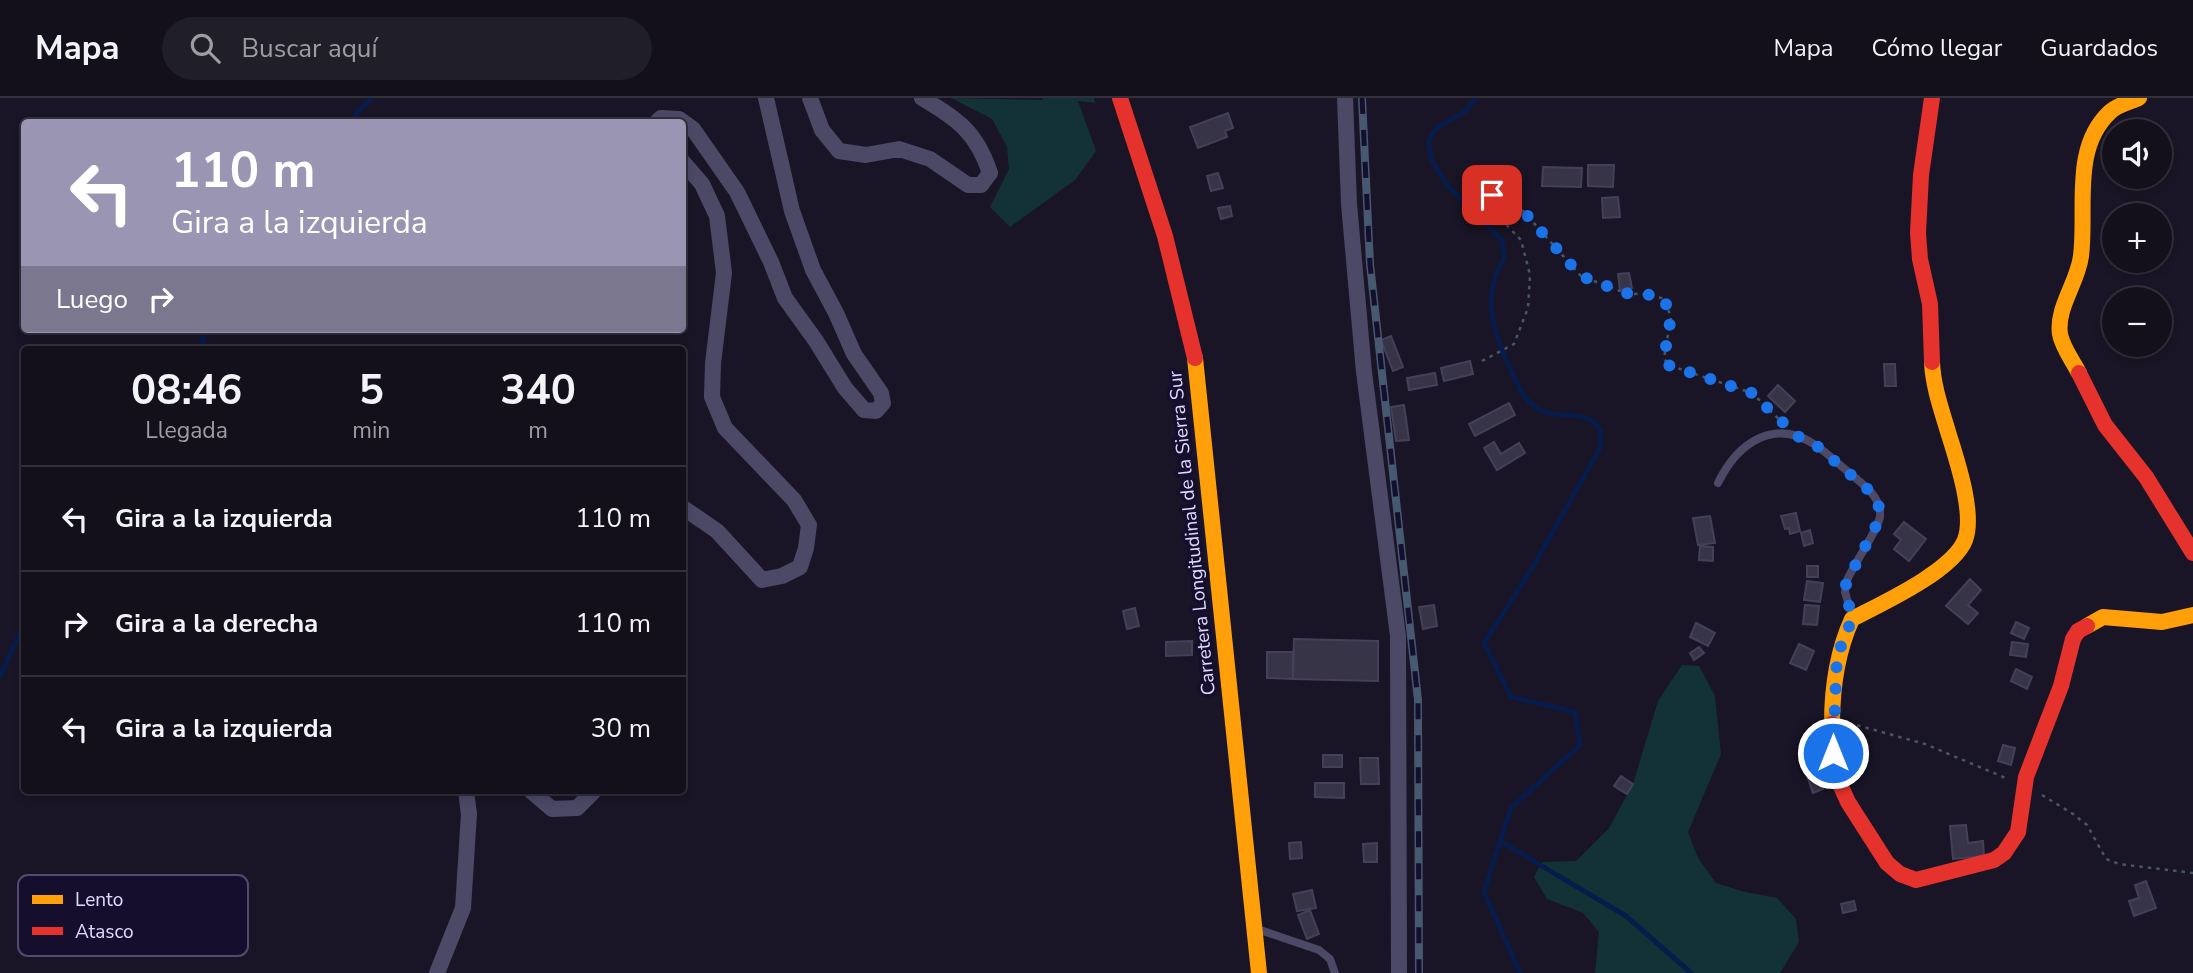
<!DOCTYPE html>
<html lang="es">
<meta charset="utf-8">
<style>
body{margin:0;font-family:"Nunito Sans",sans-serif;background:#201e29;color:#f1f3f6;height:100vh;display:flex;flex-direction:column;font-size:26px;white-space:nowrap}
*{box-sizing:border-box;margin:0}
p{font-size:23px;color:#9d9da3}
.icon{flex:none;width:38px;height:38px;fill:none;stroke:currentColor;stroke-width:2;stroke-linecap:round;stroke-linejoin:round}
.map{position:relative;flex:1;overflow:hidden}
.sheet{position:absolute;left:21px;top:248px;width:665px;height:448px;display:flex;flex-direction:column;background:#13101c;border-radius:7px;box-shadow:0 4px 10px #0003,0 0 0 2px #32303b}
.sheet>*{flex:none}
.top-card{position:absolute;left:21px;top:21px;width:665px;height:214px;border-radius:7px;box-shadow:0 4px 10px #0003,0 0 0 2px #32303b;background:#9a95b3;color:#fff;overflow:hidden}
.fabs{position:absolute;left:2102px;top:21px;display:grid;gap:14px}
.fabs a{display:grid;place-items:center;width:70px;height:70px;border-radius:50%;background:#13101c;box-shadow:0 4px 10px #0003,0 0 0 2px #32303b;font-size:35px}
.pin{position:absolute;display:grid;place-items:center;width:60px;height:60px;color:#fff;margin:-30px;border-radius:14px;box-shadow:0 4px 10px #0006}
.me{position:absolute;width:77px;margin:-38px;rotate:0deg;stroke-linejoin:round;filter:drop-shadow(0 0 5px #0008)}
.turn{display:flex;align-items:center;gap:24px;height:147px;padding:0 35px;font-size:32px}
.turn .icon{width:91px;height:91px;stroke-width:2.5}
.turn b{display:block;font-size:49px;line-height:60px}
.then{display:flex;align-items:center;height:66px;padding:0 35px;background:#0003;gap:14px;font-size:26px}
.eta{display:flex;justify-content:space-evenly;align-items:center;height:119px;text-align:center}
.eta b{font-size:42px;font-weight:700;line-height:49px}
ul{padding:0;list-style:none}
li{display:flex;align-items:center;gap:21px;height:105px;padding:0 35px;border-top:2px solid #32303b}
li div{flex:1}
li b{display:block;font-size:26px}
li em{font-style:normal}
header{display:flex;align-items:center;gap:42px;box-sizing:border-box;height:98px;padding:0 35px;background:#13101c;border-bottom:2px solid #32303b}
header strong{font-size:33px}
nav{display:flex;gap:38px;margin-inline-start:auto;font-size:24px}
.search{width:490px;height:63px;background:#201e29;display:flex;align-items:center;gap:18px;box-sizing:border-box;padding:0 24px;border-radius:38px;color:#9d9da3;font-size:26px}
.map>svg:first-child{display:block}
</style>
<header>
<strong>Mapa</strong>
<div class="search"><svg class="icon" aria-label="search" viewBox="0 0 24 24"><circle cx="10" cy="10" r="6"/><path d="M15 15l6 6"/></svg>Buscar aquí</div>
<nav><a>Mapa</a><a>Cómo llegar</a><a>Guardados</a></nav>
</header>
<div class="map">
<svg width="2193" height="875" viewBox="0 0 2193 875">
<rect width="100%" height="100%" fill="#191526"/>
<!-- green -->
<path fill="#123236" d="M 951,0 L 1043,2 L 1043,0 L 1094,0 L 1095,5 L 1078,3 L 1096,53 L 1075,82 L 1010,129 L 990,109 L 1009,71 L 1007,49 L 992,21 Z
M 1682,567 L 1699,568 L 1715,598 L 1721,656 L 1688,734 L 1698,760 L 1716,785 L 1745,794 L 1777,800 L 1796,821 L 1799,844 L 1780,875 L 1595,875 L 1599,834 L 1583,815 L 1547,801 L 1534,779 L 1542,764 L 1576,763 L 1609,730 L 1633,686 L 1658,603 Z"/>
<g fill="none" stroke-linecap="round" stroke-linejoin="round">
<!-- stream -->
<path stroke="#071c4b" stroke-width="5" d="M 1476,0 L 1466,13 L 1435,31 L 1429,43 L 1431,61 L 1447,87 L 1502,142 L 1504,161 C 1481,196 1493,233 1509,268 C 1516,283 1522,299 1535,309 C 1553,323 1581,311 1596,326 C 1603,334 1601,343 1599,352 L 1531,472 L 1484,545 L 1511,599 L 1575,614 L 1580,647 L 1511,710 L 1484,794 L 1520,875
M 353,24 L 358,13 L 372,0
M 202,252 L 204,231
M 0,579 L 24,525
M 1500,743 L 1626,818 L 1691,875"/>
</g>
<!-- building -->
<path fill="#383447" stroke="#454059" stroke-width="2" d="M 1228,15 L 1233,30 L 1225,33 L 1227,39 L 1198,50 L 1190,29 Z
M 1588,67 L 1614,67 L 1613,89 L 1588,88 Z
M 1543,69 L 1582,70 L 1581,89 L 1542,88 Z
M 1218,75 L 1223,90 L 1211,93 L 1207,78 Z
M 1618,99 L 1620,119 L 1603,120 L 1602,100 Z
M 1230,108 L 1232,118 L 1221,121 L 1218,110 Z
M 1629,175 L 1632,190 L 1620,192 L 1618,176 Z
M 1391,238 L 1403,269 L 1393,273 L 1381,242 Z
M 1470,263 L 1473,276 L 1444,283 L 1441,270 Z
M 1884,266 L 1895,266 L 1896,288 L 1885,288 Z
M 1435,275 L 1437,287 L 1409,292 L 1407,280 Z
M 1778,287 L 1795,303 L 1785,314 L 1768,298 Z
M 1509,305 L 1515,317 L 1475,338 L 1469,326 Z
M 1404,307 L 1409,342 L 1396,343 L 1391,309 Z
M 1494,344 L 1501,356 L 1519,345 L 1525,355 L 1497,372 L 1484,350 Z
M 1796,415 L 1800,433 L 1790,436 L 1789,430 L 1785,431 L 1781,418 Z
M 1710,418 L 1715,445 L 1698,447 L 1693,420 Z
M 1904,424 L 1926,441 L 1909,463 L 1894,451 L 1901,442 L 1894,436 Z
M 1810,432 L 1813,445 L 1804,448 L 1801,435 Z
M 1700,448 L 1713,449 L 1713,463 L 1699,462 Z
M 1807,468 L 1818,468 L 1818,479 L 1807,479 Z
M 1970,481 L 1981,492 L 1968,507 L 1978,515 L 1968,526 L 1946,508 Z
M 1807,483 L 1823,485 L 1820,504 L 1804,502 Z
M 1434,507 L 1437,528 L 1423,531 L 1419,509 Z
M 1805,507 L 1819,508 L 1817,527 L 1803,526 Z
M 1135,510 L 1139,528 L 1127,531 L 1123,513 Z
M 2016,524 L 2029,530 L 2024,541 L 2011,535 Z
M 1696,525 L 1715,535 L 1708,548 L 1690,539 Z
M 1294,541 L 1378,543 L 1378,583 L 1293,581 Z
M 1192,543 L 1192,557 L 1166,558 L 1166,544 Z
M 2012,544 L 2028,546 L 2026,559 L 2010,557 Z
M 1799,546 L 1814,553 L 1806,572 L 1790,565 Z
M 1699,549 L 1704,555 L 1694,562 L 1690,555 Z
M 1267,554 L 1293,554 L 1293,581 L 1267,580 Z
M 2016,571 L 2032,579 L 2027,591 L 2011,583 Z
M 2003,647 L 2015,650 L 2011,667 L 1998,663 Z
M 1323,657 L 1342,657 L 1342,669 L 1323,669 Z
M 1360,660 L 1378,660 L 1379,686 L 1361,686 Z
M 1817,674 L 1823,691 L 1813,695 L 1807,678 Z
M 1621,678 L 1633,686 L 1627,696 L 1614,688 Z
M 1315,685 L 1344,685 L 1344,700 L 1315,699 Z
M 1966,727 L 1968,745 L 1983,743 L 1984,758 L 1953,761 L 1950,728 Z
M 1301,744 L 1302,760 L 1290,761 L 1289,745 Z
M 1377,745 L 1377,764 L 1364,764 L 1363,746 Z
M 2146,783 L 2156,810 L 2134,818 L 2129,803 L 2139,800 L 2135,787 Z
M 1312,792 L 1316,810 L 1297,813 L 1293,796 Z
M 1854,803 L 1856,812 L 1843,815 L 1841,806 Z
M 1310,812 L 1319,836 L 1307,841 L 1298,817 Z"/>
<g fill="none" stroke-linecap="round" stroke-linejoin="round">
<!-- path -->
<path stroke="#475667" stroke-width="2.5" stroke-dasharray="3.5 5" stroke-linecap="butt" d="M 1482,263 L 1514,246 L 1528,210 L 1530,177 L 1521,142 L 1493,113 L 1488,103 L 1492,97 L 1502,98 L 1516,105 L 1581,178 L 1625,195 L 1653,197 L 1664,201 L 1671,219 L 1664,260 L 1668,267 L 1752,295 L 1782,324
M 1849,625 L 1925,646 L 2008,681
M 2042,697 L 2073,716 L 2087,727 L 2106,761 L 2119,766 L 2193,775"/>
<!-- lane -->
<path stroke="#4c4967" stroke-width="8" d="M 1718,385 C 1738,344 1775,319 1817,348 C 1827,355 1836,364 1846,372 C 1859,384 1882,397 1880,418 C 1879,431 1852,468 1846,485 L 1845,494 L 1852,518
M 1260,832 L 1319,852 L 1330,861 L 1335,875"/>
<!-- street -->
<path stroke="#4c4967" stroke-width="16" d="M 810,0 L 822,32 L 839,53 L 866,57 L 899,51 L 930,61 L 968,87 L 981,87 L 990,75 C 976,33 958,22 922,0
M 1345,0 L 1349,106 L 1364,274 L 1398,538 L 1399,875
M 657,24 L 661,20 L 679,21 L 693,31 L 737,94 L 771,164 L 785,200 L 816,243 L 845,290 L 864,312 L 876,313 L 883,305 L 881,295 L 854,256 L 836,215 L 813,172 L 792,113 L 766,0
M 682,63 L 702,86 L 717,118 L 724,175 L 713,265 L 712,299 L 725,330 L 794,402 L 809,427 L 806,450 L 800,469 L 782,478 L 762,482 L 717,433 L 682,409
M 531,693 L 552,711 L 577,710 L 594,693
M 437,875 L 463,810 L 469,716 L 466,693"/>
<!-- slow -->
<path stroke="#ff9f0a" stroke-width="16" d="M 1195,260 L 1259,875
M 2079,275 C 2073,263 2062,249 2060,236 C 2056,210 2078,184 2081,158 C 2087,112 2071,50 2110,14 C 2117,7 2130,4 2139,0
M 2087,528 L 2103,519 L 2162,524 L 2193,517
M 1832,626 C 1832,589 1837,554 1852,521 C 1881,506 1953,473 1965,442 C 1975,416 1957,363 1949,337 C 1942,313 1933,289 1932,264"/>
<!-- jam -->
<path stroke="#e5322d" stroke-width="16" d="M 1120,0 L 1165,138 L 1195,260
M 1932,264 L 1930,206 L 1920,161 L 1918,135 L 1921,77 L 1932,0
M 2079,275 L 2105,327 L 2146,379 L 2193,455
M 1832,626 L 1835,666 L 1839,684 L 1848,704 L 1887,765 L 1900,776 L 1916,782 L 1994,762 L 2004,755 L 2018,734 L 2026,679 L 2061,588 L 2073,541 L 2078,533 L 2087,528"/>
<!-- rail casing -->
<g stroke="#465970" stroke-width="8">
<path id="rail" d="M 1362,0 L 1370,166 L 1418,602 L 1419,875"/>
</g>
<!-- rail -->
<use href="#rail" stroke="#150e2d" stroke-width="5" stroke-dasharray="16" stroke-linecap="butt"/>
</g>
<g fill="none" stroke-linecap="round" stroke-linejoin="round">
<!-- route -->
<path stroke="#1a73e8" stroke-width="12" stroke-dasharray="0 21.6" d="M 1492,97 L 1502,98 L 1516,105 L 1581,178 L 1625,195 L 1653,197 L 1664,201 L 1671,219 L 1664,260 L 1668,267 L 1752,295 L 1797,338 L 1817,348 L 1871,394 L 1878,404 L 1880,417 L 1878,424 L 1846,485 L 1846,494 L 1852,521 L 1837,558 L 1833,655"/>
</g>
<g text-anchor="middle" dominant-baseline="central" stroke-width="7" stroke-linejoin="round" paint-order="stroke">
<!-- street labels -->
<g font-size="19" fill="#e0daff" stroke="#150e2d">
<text transform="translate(1192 435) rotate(-96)">Carretera Longitudinal de la Sierra Sur</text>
</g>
</g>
<!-- legend -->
<rect x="18" y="777" width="230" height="81" rx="10" fill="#150e2d" stroke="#524b6c" stroke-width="2"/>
<rect x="32" y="797" width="31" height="9" fill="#ff9f0a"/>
<rect x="32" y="829" width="31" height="8" fill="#e5322d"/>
<g font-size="19" fill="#e0daff">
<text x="75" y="808">Lento</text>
<text x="75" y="840">Atasco</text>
</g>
</svg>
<div class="fabs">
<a><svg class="icon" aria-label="sound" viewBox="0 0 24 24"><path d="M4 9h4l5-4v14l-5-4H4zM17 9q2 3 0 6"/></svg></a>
<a>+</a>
<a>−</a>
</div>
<div class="pin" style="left:1492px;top:97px;background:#d93025"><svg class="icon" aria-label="arrive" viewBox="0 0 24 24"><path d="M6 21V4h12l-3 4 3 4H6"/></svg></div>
<svg class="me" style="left:1833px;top:655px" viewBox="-20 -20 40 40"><circle r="17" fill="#1a73e8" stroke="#fff" stroke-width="3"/><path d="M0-11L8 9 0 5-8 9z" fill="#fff"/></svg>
<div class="top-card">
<div class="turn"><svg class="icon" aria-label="left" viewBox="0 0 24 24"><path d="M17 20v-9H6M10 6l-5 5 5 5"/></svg><div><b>110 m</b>Gira a la izquierda</div></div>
<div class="then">Luego<svg class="icon" aria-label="right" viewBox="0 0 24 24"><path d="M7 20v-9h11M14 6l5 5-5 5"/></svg></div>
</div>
<section class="sheet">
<div class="eta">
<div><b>08:46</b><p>Llegada</p></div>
<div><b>5</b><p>min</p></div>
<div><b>340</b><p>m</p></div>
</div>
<ul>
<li><svg class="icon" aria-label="left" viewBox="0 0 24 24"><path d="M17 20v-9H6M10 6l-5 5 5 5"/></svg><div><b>Gira a la izquierda</b></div><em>110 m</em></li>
<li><svg class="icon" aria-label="right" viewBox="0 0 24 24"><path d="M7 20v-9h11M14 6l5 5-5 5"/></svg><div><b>Gira a la derecha</b></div><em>110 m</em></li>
<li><svg class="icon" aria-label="left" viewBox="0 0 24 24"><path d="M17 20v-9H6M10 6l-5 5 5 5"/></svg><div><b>Gira a la izquierda</b></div><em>30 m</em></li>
</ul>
</section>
</div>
